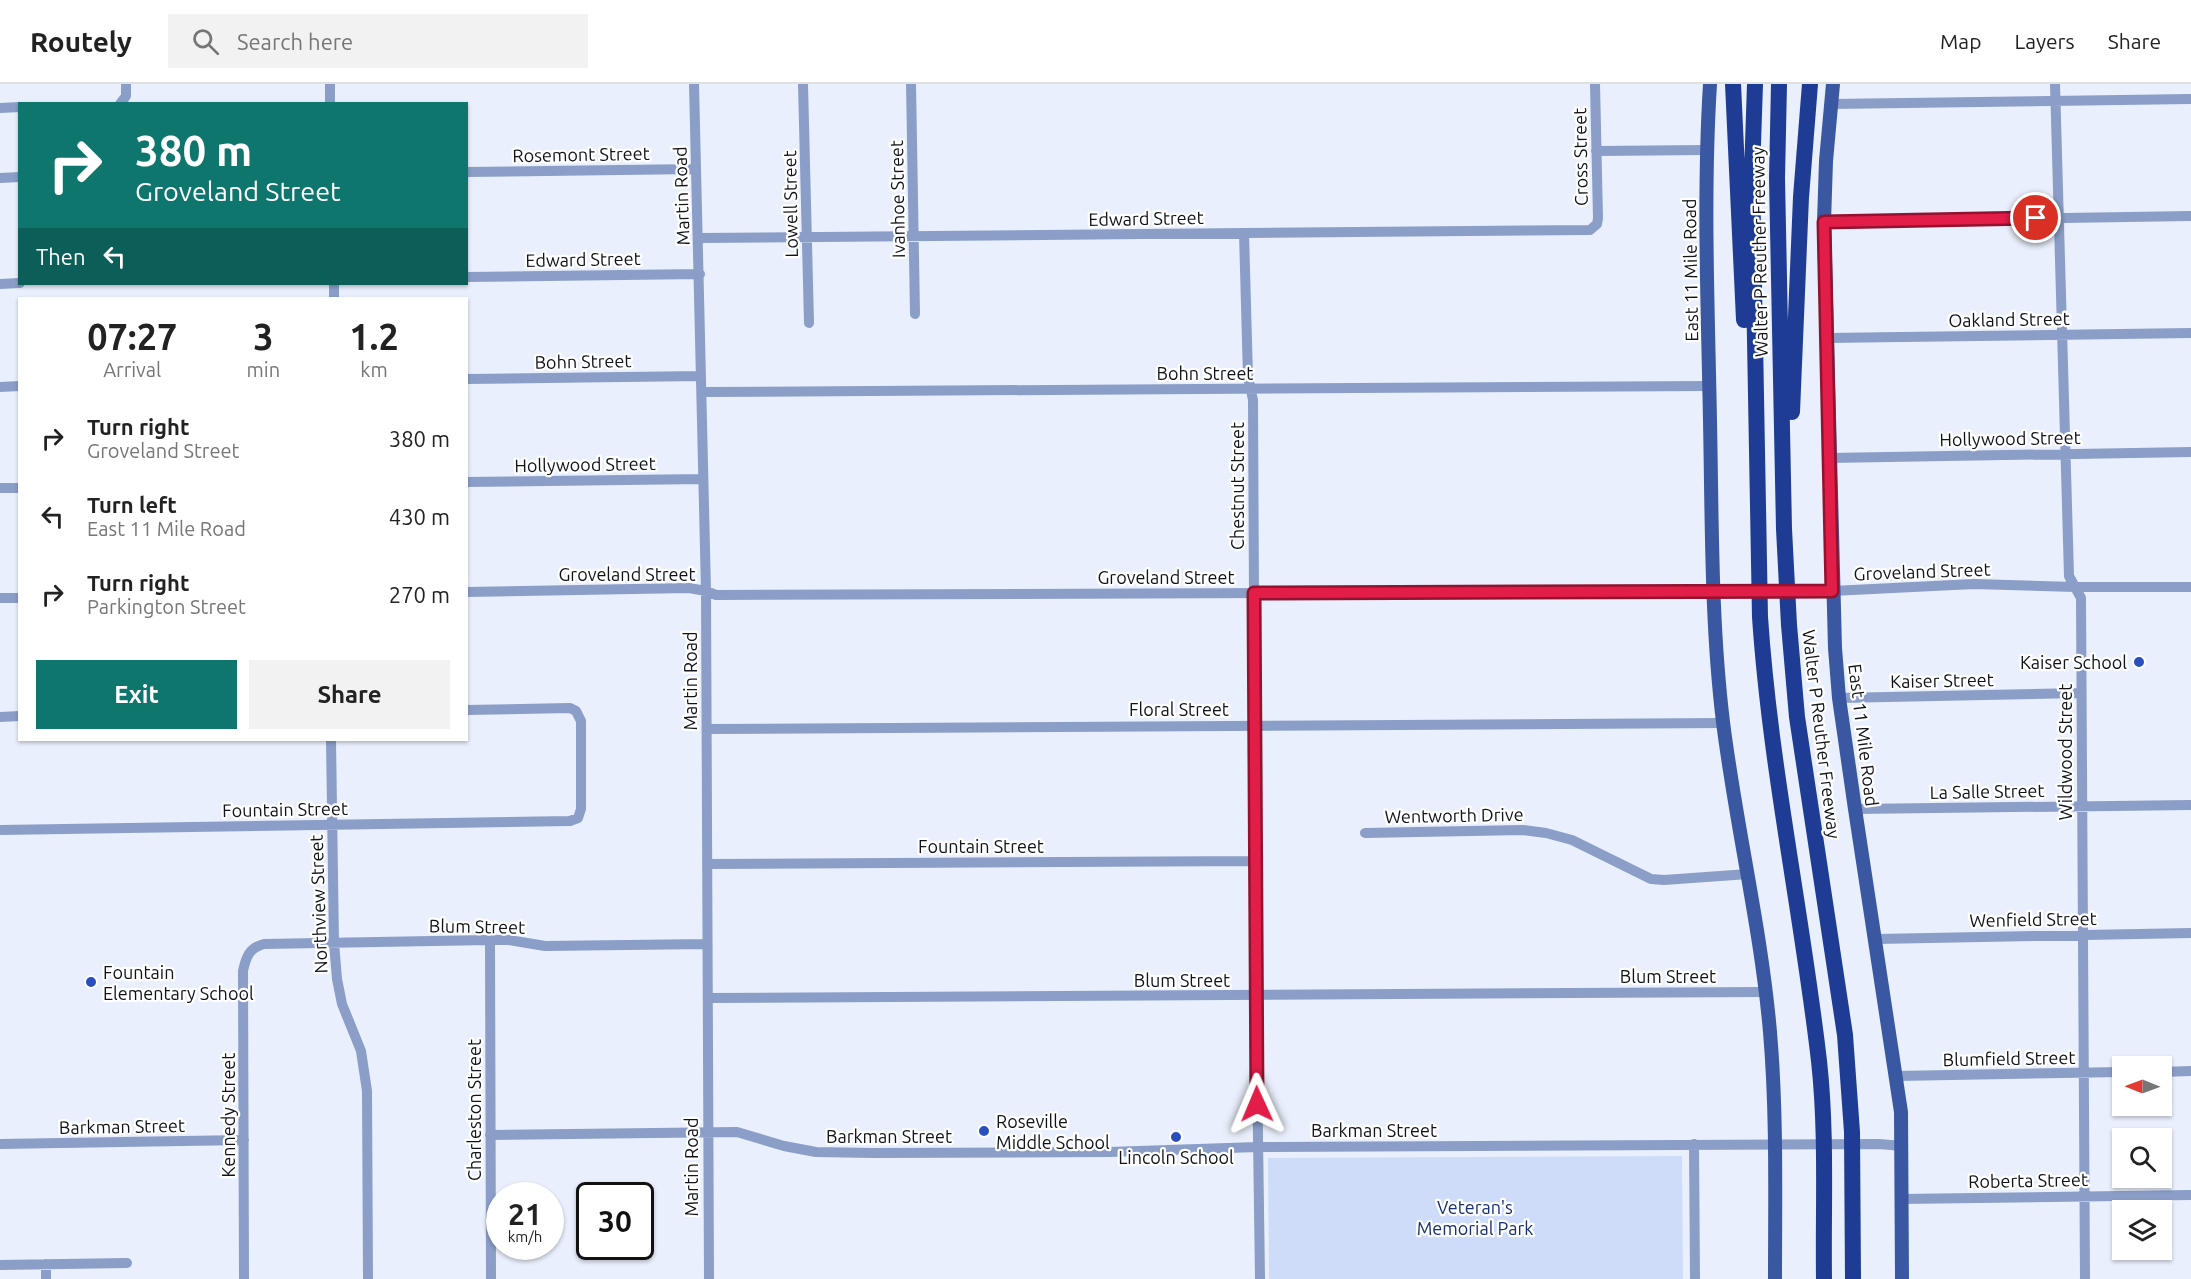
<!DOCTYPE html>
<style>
body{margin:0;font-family:Ubuntu,sans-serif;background:#f2f2f2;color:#222;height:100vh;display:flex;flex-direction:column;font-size:22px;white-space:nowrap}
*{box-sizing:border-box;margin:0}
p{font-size:20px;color:#767676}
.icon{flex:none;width:33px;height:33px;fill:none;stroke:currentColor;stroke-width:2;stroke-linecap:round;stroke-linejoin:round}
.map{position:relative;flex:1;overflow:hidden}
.sheet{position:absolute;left:18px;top:213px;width:450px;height:444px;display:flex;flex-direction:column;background:#fff;border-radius:0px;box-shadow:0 2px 4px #0004}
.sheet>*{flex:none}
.banner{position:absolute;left:18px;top:18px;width:450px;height:183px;border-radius:0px;box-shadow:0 2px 4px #0004;background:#0f766e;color:#fff;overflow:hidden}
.needle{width:39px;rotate:271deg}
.buttons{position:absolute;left:2112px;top:972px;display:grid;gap:12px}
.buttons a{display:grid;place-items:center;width:60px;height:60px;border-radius:0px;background:#fff;box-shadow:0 2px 4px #0004;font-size:30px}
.speed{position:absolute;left:486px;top:1098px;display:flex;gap:12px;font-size:30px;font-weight:700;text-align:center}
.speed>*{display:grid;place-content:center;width:78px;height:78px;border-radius:50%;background:#fff;box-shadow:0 2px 4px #0004;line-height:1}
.speed small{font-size:15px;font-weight:400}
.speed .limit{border:3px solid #111;border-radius:9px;background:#fff;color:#111}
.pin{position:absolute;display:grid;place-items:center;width:51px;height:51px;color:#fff;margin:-26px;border:3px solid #fff;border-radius:50%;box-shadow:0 2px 6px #0007}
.me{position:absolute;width:66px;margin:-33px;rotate:359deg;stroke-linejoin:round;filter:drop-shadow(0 0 4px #0008)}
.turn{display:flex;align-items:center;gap:21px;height:126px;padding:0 18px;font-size:27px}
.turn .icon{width:78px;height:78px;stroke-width:2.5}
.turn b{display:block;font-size:42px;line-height:51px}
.then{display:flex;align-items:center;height:57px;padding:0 18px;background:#0003;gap:12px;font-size:22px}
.eta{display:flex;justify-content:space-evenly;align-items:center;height:102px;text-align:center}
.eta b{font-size:36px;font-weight:600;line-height:42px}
.cta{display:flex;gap:12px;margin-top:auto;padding:12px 18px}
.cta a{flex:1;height:69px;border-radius:0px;background:#0f766e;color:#fff;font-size:24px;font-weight:600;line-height:69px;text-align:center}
.cta a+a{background:#f2f2f2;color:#222}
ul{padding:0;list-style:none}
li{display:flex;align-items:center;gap:18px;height:78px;padding:0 18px}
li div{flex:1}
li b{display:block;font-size:22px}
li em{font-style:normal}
header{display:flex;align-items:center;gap:36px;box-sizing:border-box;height:84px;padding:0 30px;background:#fff;border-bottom:2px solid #e0e0e0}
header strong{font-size:28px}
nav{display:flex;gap:33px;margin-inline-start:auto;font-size:21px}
.search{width:420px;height:54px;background:#f2f2f2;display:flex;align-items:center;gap:15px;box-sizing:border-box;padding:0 21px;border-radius:0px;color:#767676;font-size:22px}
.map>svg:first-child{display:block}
</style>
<header>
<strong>Routely</strong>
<div class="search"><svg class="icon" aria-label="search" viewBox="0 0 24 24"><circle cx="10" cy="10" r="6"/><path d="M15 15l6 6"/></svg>Search here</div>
<nav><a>Map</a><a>Layers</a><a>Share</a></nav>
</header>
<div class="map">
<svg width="2191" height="1195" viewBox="0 0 2191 1195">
<rect width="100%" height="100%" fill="#e9effc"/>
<!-- green -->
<path fill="#cedcfa" d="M 1682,1072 L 1683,1195 L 1269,1195 L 1268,1074 Z"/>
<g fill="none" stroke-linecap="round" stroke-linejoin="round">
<!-- minor -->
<path stroke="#8a9ec8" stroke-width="10" d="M 330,0 L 330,20
M 694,0 L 706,507 L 709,1195
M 803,0 L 809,239
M 911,0 L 915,230
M 2055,0 L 2069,492 L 2081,514 L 2085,1195
M 120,20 L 126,12 L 126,0
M 1831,20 L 2191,15
M 0,24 L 20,23
M 1596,67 L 1706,66
M 466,88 L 696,85
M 0,94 L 20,93
M 1824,138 L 2191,132
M 1244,149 L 1248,293 L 1253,316 L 1256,912 L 1260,1195
M 699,154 L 1590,146 L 1597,140 L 1598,134 L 1595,0
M 466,193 L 700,190
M 0,200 L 20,199
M 334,200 L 334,214
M 1827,254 L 2191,249
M 466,295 L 701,292
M 0,303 L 20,302
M 702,308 L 1709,302
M 1829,374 L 2191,368
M 466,398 L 703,395
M 0,404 L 20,404
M 466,508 L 689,504 L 706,507 L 716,511 L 1832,507 L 1974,500 L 2075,503 L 2191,503
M 0,514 L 20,514
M 1839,614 L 2081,609
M 0,633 L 20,632
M 707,645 L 1723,639
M 331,656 L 334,859 L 337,895 L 342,920 L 361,967 L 367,1007 L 368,1195
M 1855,725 L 2191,721
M 0,746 L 570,737 L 578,734 L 581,725 L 581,637 L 576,627 L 570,624 L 466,626
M 1365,749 L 1523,746 L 1546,749 L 1572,756 L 1651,795 L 1664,796 L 1748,790
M 707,780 L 1256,777
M 1876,855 L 2191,849
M 490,856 L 491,1195
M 708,914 L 1764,908
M 2162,988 L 2191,987
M 1896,992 L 2122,988
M 490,1051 L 737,1048 L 784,1062 L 816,1068 L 873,1069 L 1109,1068 L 1257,1063 L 1879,1060 L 1902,1062
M 0,1060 L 244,1056
M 1694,1060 L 1695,1195
M 1901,1115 L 2191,1111
M 46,1180 L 46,1195
M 0,1181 L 127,1179
M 244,1195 L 243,887 C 246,873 249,864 264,860 L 490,856 L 509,856 L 545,862 L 707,860"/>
<!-- major -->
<path stroke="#3a58a2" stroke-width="14" d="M 1710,0 C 1703,112 1708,225 1710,337 C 1712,437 1711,539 1723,638 C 1736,742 1761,844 1770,948 C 1777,1030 1775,1113 1775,1195
M 1833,0 L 1826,77 L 1824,138 L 1835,564 L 1839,614 L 1855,725 L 1901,1028 L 1902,1195"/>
<!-- highway -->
<path stroke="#1e3c93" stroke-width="16" d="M 1733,0 L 1744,236
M 1755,0 L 1752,90 L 1760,533 C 1770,682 1802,829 1819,977 C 1827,1049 1823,1123 1824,1195
M 1779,0 L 1777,94 L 1784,445 L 1789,541 L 1797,633 L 1845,951 L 1852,1048 L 1853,1195
M 1792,328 L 1801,113 L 1810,0"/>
</g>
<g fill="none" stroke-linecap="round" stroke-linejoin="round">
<!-- route casing -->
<g stroke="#92132f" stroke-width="15">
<path id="route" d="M 1257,1020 L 1254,509 L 1832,507 L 1824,138 L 2036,134"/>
</g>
<!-- route -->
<use href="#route" stroke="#e11d48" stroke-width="10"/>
</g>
<!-- markers -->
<g fill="#294ebd" stroke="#fff" stroke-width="2">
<circle cx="2139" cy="578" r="6"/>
<circle cx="91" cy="898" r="6"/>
<circle cx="984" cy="1047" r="6"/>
<circle cx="1176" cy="1053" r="6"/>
</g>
<g text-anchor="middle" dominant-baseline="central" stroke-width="4.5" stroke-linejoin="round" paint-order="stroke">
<!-- street labels -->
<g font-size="18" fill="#10131a" stroke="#fff">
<text transform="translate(581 70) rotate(-1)">Rosemont Street</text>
<text transform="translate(1580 73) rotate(-91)">Cross Street</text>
<text transform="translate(681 112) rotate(-92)">Martin Road</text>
<text transform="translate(897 115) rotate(-91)">Ivanhoe Street</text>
<text transform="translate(790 120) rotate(-91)">Lowell Street</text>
<text transform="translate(1146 134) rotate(-1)">Edward Street</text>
<text transform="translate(1759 168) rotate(-91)">Walter P Reuther Freeway</text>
<text transform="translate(583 175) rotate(-1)">Edward Street</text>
<text transform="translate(1690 186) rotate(-91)">East 11 Mile Road</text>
<text transform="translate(2009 235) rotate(-1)">Oakland Street</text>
<text transform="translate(583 277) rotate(-1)">Bohn Street</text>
<text x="1205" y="289">Bohn Street</text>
<text transform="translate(2010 354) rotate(-1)">Hollywood Street</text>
<text transform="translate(585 380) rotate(-1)">Hollywood Street</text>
<text transform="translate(1237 402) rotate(-90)">Chestnut Street</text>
<text transform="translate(1922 487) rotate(-2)">Groveland Street</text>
<text x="627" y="490">Groveland Street</text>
<text x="1166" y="493">Groveland Street</text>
<text transform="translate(1942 596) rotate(-1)">Kaiser Street</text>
<text transform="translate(690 597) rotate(-90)">Martin Road</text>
<text x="1179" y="625">Floral Street</text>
<text transform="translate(1822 650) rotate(83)">Walter P Reuther Freeway</text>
<text transform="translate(1864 651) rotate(83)">East 11 Mile Road</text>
<text transform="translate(2065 668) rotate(-90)">Wildwood Street</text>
<text transform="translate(1987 707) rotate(-1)">La Salle Street</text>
<text transform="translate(285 725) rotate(-1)">Fountain Street</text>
<text transform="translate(1454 731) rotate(-1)">Wentworth Drive</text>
<text x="981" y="762">Fountain Street</text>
<text transform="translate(318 820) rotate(-92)">Northview Street</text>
<text transform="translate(2033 835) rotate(-1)">Wenfield Street</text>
<text transform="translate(477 842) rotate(1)">Blum Street</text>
<text x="1668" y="892">Blum Street</text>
<text x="1182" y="896">Blum Street</text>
<text transform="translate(2009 974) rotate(-1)">Blumfield Street</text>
<text transform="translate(474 1026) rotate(-90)">Charleston Street</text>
<text transform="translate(228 1031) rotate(-90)">Kennedy Street</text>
<text transform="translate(122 1042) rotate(-1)">Barkman Street</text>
<text x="1374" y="1046">Barkman Street</text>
<text x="889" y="1052">Barkman Street</text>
<text transform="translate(691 1083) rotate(-90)">Martin Road</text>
<text transform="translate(2028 1096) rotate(-1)">Roberta Street</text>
</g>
<!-- poi labels -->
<g font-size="18" fill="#10131a" stroke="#fff" text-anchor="start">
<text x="2127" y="578" text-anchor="end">Kaiser School</text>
<text x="103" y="888">Fountain<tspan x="103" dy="21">Elementary School</tspan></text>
<text x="996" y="1037">Roseville<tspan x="996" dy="21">Middle School</tspan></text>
<text x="1176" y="1073" text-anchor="middle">Lincoln School</text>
</g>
<!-- park labels -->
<g font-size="18" fill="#172f70" stroke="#fff">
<text x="1475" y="1123">Veteran's<tspan x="1475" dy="21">Memorial Park</tspan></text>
</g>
</g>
</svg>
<div class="buttons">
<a><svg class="needle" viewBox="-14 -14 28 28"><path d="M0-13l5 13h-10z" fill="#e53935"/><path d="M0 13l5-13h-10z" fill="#767676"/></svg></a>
<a><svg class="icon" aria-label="search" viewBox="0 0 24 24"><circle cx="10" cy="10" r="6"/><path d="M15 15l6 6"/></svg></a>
<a><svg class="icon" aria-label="layers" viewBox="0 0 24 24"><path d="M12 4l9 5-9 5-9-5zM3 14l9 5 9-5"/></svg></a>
</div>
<div class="speed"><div>21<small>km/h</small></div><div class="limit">30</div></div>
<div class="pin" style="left:2036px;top:134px;background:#d93025"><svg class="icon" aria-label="arrive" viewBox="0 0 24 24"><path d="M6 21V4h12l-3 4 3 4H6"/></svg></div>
<svg class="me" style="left:1257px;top:1020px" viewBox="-20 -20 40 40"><path d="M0-17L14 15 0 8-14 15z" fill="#e11d48" stroke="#fff" stroke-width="4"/></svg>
<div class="banner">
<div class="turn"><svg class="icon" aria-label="right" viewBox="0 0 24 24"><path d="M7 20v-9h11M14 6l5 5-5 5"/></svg><div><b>380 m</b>Groveland Street</div></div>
<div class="then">Then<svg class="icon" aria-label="left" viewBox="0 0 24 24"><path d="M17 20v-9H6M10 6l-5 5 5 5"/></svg></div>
</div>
<section class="sheet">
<div class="eta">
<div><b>07:27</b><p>Arrival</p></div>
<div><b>3</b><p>min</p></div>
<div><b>1.2</b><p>km</p></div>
</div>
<ul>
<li><svg class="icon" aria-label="right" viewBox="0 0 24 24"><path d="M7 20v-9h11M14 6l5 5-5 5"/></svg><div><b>Turn right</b><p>Groveland Street</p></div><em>380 m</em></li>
<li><svg class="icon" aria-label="left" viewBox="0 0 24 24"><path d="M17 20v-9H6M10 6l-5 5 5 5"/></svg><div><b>Turn left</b><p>East 11 Mile Road</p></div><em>430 m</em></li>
<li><svg class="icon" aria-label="right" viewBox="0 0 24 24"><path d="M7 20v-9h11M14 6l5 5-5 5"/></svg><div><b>Turn right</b><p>Parkington Street</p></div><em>270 m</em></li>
</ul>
<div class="cta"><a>Exit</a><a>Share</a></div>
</section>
</div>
